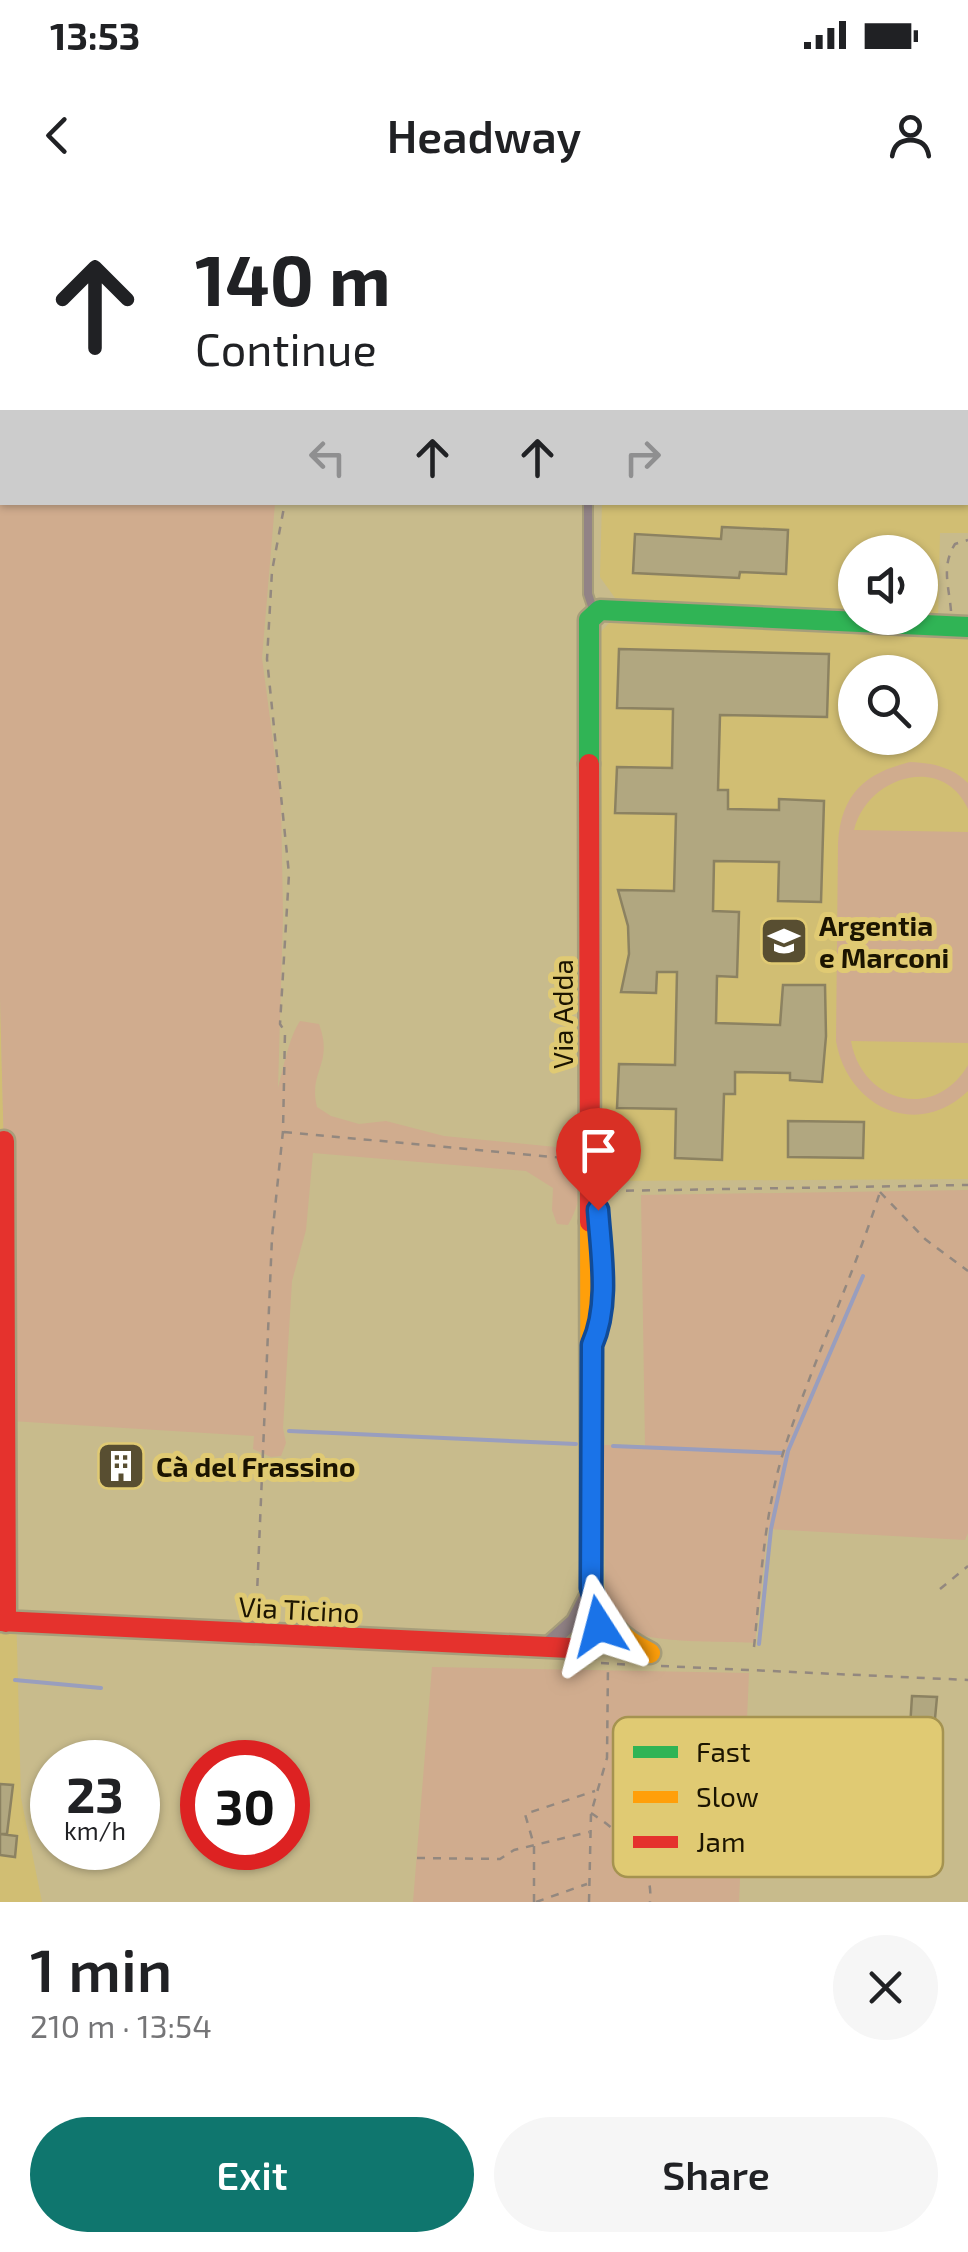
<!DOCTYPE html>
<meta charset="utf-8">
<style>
body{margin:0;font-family:"Exo 2",sans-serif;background:#f6f6f6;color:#202124;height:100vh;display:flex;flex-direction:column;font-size:38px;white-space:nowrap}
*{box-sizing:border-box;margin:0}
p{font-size:32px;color:#757577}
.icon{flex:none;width:55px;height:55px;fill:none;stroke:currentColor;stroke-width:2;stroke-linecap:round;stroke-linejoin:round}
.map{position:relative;height:1702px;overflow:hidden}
.sheet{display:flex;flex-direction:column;background:#fff;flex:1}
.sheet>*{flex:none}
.top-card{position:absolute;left:0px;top:0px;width:970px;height:305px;box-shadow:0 2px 8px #0004;background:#fff;color:#202124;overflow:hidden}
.buttons{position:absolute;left:838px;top:335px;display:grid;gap:20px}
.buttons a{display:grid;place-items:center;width:100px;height:100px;border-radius:50%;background:#fff;box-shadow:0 2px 8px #0004;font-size:50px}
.speed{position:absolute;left:30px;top:1540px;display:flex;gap:20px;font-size:50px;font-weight:700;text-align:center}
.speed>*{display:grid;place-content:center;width:130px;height:130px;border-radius:50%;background:#fff;box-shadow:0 2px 8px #0004;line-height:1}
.speed small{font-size:25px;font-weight:400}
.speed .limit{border:15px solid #d22;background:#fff;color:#111}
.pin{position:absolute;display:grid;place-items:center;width:85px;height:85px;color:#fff;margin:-102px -42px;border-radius:50% 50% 50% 0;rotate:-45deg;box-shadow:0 0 10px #0007}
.pin .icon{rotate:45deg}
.me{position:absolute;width:110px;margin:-55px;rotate:351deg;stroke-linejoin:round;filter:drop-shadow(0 0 8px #0008)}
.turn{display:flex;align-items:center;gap:35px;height:210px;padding:0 30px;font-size:45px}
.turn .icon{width:130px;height:130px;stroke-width:2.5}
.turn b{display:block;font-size:70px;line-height:85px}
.lanes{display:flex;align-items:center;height:95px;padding:0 30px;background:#0003;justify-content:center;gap:50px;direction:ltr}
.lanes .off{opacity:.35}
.round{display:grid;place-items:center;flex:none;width:105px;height:105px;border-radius:52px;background:#f6f6f6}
.overview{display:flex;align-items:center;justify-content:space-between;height:170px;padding:0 30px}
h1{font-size:60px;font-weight:600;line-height:75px}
.primary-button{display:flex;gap:20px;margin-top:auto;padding:20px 30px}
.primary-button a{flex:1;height:115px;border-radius:60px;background:#0f766e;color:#fff;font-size:40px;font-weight:600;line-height:115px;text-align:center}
.primary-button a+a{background:#f6f6f6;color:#202124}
.status{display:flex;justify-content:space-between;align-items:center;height:70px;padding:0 50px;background:#fff;direction:ltr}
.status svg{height:28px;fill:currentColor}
header{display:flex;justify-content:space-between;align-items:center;height:130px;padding:0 30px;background:#fff;font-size:45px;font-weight:600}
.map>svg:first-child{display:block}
</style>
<div class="status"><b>13:53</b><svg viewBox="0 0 49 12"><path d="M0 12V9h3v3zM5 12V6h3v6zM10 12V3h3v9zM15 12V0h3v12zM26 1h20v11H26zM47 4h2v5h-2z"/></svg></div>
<header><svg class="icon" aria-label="back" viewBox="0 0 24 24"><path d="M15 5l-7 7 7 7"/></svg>Headway<svg class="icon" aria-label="person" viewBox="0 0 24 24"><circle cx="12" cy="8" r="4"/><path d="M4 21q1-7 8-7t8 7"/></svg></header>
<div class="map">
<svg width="968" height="1702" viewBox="0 0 968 1702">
<rect width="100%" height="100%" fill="#c8bb8c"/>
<!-- built -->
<path fill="#d1be73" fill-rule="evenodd" d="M 968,272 L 968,333 L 940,333 L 938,420 L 920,418 L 920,352 L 855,352 L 855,414 L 615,398 L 600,377 L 602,303 L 968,302 Z
M 611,421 L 968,437 L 968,979 L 603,981 L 597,436 ZM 855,472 L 920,472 L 920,538 L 855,538 Z
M 0,797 L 21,1598 L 42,1702 L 0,1702 Z"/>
<!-- green -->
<path fill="#d0ac8e" d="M 0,0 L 291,0 L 291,2 L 2,2 L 2,302 L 275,303 L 262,458 L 281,602 L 283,715 L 278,888 C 283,870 289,837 300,821 L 319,824 C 334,865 308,870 317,907 L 331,916 L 359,924 L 386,921 L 444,936 L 576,949 C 585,974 582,1001 568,1025 L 557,1024 L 552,1010 L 553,988 L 526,971 L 313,953 L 306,1030 L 292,1081 L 283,1228 L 286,1243 L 281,1256 L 271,1257 L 253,1249 L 254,1236 L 11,1221 L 0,797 Z
M 910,562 C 933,563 952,567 968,583 L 968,609 C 943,553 867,576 854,630 L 968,632 L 968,843 L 851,841 C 862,903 935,922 968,865 L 968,891 C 916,941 847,906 836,841 L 838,643 C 841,594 865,573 910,562 Z
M 968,990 L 968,1333 L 965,1340 L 768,1329 L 755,1443 C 727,1441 651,1444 630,1430 C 617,1421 611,1406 605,1391 L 604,1245 L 645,1246 L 641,995 Z
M 432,1467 L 749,1473 L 739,1702 L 413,1702 Z"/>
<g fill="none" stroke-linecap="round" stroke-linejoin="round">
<!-- stream -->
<path stroke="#999ebe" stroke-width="4" d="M 289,1231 L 576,1244
M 613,1246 L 782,1253
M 759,1444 L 771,1329 L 788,1251 L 863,1076
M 15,1480 L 101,1488"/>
</g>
<!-- building -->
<path fill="#b1a780" stroke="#8c8261" stroke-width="2.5" d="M 722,327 L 788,330 L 786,374 L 740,372 L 739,378 L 633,373 L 635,334 L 721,339 Z
M 619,449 L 829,454 L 827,517 L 720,515 L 718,590 L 728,590 L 728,609 L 779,610 L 779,599 L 824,601 L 821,702 L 778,701 L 779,662 L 714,661 L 713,711 L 739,712 L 737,777 L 717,776 L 716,823 L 780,825 L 783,785 L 825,785 L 826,836 L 822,882 L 790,880 L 790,873 L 735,872 L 735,894 L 724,894 L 722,960 L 675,958 L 676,909 L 617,908 L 619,864 L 675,865 L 677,772 L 657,772 L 656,793 L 621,792 L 629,754 L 628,726 L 618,690 L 674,691 L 676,614 L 615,613 L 617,567 L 672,568 L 673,509 L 617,508 Z
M 788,921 L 864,922 L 863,958 L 788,957 Z
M 110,1254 L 133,1255 L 132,1278 L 108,1276 Z
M 912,1496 L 937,1497 L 934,1529 L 910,1528 Z
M 0,1584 L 13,1585 L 7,1634 L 0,1634 Z
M 0,1634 L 17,1636 L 15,1657 L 0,1655 Z"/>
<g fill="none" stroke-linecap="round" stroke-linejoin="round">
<!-- lane casing -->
<g stroke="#a79e7b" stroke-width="12">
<path id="lane" d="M 628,0 L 628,2
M 588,302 L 588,394 L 594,412
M 600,1122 L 600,1027"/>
</g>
<!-- street casing -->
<g stroke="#a79e7b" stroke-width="19">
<path id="street" d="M 546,1446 L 574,1421 L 591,1388
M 590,1449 L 598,1433 L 599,1414"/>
</g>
<!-- fast casing -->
<g stroke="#a79e7b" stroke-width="25">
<path id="fast" d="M 589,564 L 589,420 L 600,410 L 968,427"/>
</g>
<!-- slow casing -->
<g stroke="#a79e7b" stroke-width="25">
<path id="slow" d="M 590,1022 L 591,1388 C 601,1420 620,1438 650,1453"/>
</g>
<!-- jam casing -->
<g stroke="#a79e7b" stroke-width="25">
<path id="jam" d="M 589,564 L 590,1022
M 4,941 L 6,1422
M 0,1421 L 590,1449"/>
</g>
<!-- path -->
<path stroke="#93887f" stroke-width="2.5" stroke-dasharray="8 8" stroke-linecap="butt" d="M 308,2 L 308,0
M 0,74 L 2,74
M 968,268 L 968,269
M 951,411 C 949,386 941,366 955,344 L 968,340
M 284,932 L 575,959
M 610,991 L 968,985
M 880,992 L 925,1039 L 968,1071
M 940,1389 L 968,1366
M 256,1418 L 272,1037 L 283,931 L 285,832 L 280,824 L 289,674 L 267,459 L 272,371 L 285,302
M 754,1447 C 761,1381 764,1313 784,1250 C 812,1163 852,1080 880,992
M 601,1463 L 633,1465
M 661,1466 L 968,1480
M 591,1613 C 622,1633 654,1662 650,1702
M 417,1658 L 500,1659 L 514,1650 L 589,1632
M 534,1702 L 534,1645 L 525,1614 L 595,1591
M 536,1702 L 587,1684
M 589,1702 L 591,1613 L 607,1558 L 608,1465"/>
<!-- lane -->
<use href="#lane" stroke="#928386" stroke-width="8"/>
<!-- street -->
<use href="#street" stroke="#928386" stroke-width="14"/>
<!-- fast -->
<use href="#fast" stroke="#30b455" stroke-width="20"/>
<!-- slow -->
<use href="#slow" stroke="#ff9f0a" stroke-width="20"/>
<!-- jam -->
<use href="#jam" stroke="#e5322d" stroke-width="20"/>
</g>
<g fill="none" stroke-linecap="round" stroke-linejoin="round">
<!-- route casing -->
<g stroke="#114b97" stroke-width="25">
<path id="route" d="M 598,1010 C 601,1053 610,1105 592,1145 L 591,1388 L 599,1414 L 599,1426"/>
</g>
<!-- route -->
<use href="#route" stroke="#1a73e8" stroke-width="18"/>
</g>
<!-- icons -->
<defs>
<g id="school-square" transform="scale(2.5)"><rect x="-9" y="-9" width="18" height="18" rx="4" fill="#584e31" stroke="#e0ca73"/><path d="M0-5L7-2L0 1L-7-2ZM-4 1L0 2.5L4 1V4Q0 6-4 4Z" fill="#fff"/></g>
<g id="building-square" transform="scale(2.5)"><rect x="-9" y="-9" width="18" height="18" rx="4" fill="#584e31" stroke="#e0ca73"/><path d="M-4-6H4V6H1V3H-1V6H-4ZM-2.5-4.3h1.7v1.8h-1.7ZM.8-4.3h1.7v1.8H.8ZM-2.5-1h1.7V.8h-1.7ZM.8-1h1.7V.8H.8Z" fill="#fff"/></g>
</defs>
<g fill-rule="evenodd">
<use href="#school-square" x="784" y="741"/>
<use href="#building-square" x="121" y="1266"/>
</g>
<g text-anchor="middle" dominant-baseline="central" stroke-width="10" stroke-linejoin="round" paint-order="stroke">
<!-- poi labels -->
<g font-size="28" font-weight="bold" fill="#1b1400" stroke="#e0ca73" text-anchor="start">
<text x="819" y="725">Argentia<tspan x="819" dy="32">e Marconi</tspan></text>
<text x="156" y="1266">Cà del Frassino</text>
</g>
<!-- street labels -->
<g font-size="28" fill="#1b1400" stroke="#e0ca73">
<text transform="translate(562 814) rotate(-90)">Via Adda</text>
<text transform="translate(299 1409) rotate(3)">Via Ticino</text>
</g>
</g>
<!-- legend -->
<rect x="613" y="1517" width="330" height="160" rx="15" fill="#e0ca73" stroke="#a59350" stroke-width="2.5"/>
<rect x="633" y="1546" width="45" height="12" fill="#30b455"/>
<rect x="633" y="1591" width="45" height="12" fill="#ff9f0a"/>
<rect x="633" y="1636" width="45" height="12" fill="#e5322d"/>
<g font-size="28" fill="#1b1400">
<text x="696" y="1562">Fast</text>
<text x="696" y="1607">Slow</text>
<text x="696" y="1652">Jam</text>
</g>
</svg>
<div class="buttons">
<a><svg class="icon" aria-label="sound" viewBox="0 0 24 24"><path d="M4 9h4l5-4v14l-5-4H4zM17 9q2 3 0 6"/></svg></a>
<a><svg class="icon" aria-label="search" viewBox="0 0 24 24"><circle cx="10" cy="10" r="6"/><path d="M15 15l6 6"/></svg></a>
</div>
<div class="speed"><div>23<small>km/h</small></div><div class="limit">30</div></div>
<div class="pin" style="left:598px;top:1010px;background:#d93025"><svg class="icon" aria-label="arrive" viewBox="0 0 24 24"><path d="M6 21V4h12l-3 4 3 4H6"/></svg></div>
<svg class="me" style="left:599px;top:1426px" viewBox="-20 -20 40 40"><path d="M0-17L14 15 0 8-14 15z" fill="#1a73e8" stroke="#fff" stroke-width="4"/></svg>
<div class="top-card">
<div class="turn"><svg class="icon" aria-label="ahead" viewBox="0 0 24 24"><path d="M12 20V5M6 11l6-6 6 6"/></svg><div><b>140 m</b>Continue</div></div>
<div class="lanes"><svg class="icon off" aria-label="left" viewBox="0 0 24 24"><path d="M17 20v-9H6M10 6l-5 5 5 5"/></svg><svg class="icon" aria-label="ahead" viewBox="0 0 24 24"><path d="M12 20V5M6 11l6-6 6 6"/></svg><svg class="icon" aria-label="ahead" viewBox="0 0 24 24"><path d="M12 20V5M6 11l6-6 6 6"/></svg><svg class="icon off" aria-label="right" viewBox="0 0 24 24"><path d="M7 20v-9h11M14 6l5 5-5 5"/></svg></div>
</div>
</div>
<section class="sheet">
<div class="overview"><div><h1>1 min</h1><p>210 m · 13:54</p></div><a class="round"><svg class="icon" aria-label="close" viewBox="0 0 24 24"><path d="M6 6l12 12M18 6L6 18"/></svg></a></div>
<div class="primary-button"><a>Exit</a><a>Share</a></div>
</section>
